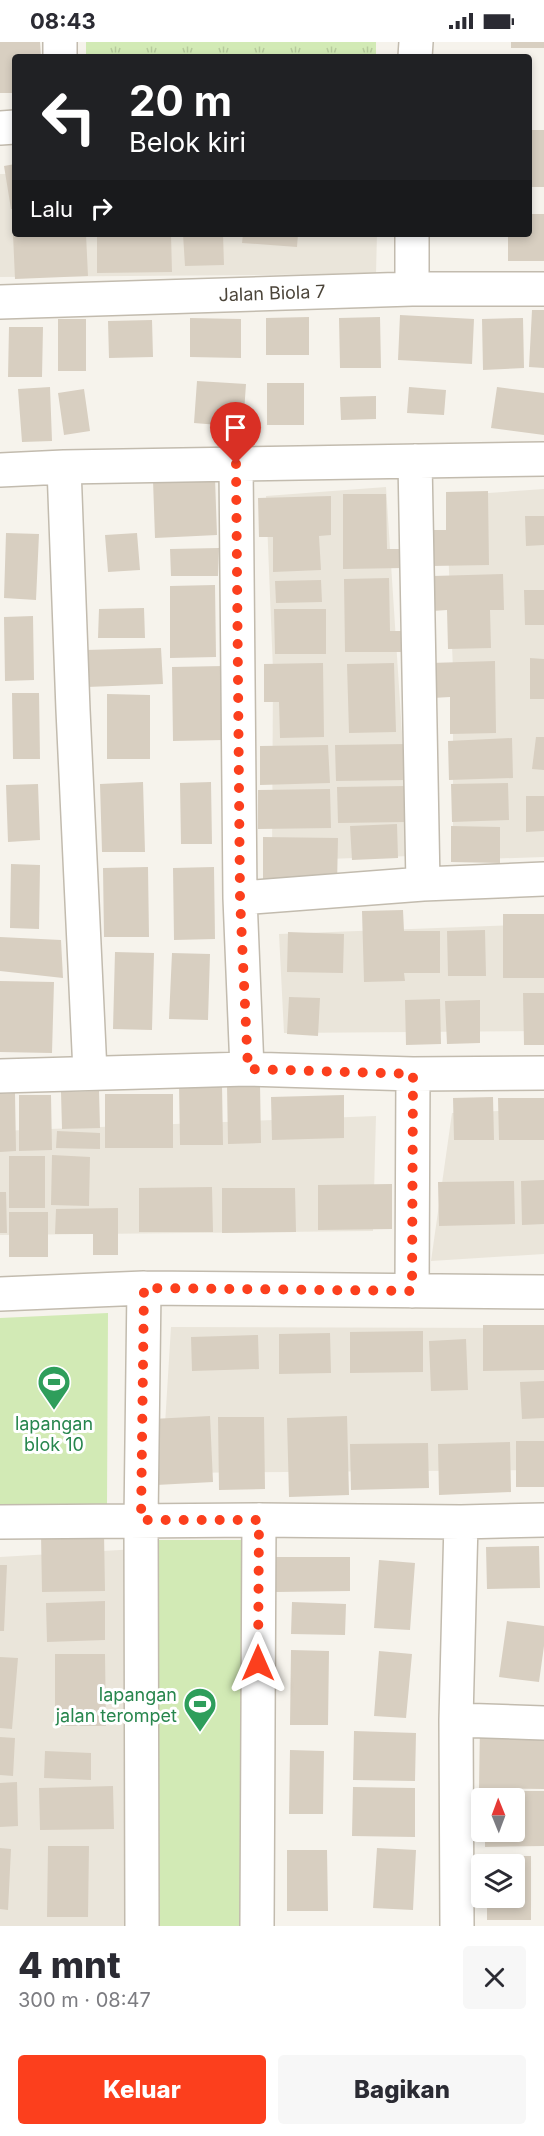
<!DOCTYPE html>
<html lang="id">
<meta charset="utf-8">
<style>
body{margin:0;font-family:Inter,sans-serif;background:#f7f7f7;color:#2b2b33;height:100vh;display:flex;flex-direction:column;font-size:22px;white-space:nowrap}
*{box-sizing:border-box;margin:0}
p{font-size:20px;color:#7c7c81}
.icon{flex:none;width:33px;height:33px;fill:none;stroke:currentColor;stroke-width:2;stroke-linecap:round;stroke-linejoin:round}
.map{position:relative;height:1884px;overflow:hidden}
.panel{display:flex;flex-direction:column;background:#fff;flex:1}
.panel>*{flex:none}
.hud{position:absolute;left:12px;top:12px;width:520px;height:183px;border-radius:6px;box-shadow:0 3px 9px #0003;background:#202124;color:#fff;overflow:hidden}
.needle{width:39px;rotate:359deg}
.tools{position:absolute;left:471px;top:1746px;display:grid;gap:12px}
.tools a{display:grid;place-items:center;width:54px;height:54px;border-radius:6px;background:#fff;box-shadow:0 3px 9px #0003;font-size:30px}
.pin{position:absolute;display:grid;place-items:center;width:51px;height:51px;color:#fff;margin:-62px -26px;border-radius:50% 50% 50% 0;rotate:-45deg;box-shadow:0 0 6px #0007}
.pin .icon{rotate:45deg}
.me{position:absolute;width:66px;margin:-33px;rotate:0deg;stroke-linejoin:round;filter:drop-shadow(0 0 4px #0008)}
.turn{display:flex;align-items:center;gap:21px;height:126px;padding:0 18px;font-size:27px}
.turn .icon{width:78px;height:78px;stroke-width:2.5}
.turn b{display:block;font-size:42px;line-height:51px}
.then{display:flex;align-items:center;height:57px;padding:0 18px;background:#0003;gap:12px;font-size:22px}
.round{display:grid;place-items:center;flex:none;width:63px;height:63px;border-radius:6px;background:#f7f7f7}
.head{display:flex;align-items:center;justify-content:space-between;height:102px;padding:0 18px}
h1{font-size:36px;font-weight:800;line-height:45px}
.action{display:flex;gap:12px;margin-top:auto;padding:12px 18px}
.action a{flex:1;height:69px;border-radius:6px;background:#fc3f1d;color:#fff;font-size:24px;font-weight:800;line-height:69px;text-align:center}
.action a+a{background:#f7f7f7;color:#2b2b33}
.status{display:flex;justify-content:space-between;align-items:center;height:42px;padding:0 30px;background:#fff;direction:ltr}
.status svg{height:16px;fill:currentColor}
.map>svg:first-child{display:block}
</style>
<div class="status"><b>08:43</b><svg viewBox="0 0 49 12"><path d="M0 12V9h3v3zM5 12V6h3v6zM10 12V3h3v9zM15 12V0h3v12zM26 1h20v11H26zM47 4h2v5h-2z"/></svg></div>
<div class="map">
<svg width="544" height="1884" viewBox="0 0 544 1884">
<defs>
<pattern id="grass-tufts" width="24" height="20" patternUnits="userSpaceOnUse" patternTransform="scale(1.5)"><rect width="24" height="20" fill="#d2eab5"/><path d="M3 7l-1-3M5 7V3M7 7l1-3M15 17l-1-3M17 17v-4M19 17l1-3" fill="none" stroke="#b6ca9c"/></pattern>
</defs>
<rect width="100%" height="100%" fill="#f6f3ec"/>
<!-- residential -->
<path fill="#eae5da" d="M 0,132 L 15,132 L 15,192 L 377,192 L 376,232 L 0,235 Z
M 386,445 L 410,814 L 272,819 L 273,628 L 266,454 Z
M 544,447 L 544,815 L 453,818 L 453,628 L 446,454 Z
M 544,882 L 544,989 L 284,991 L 279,892 Z
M 544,1067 L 544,1212 L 431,1219 L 452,1071 Z
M 376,1074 L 373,1189 L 0,1193 L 0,1089 Z
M 171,1285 L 544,1286 L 544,1428 L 162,1431 Z
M 137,1507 L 130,1884 L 0,1884 L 0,1515 Z"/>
<!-- grass -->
<path fill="url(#grass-tufts)" d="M 86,0 L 376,0 L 376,15 L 86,15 Z"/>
<!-- park -->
<path fill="#d2eab5" d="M 108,1271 L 107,1463 L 0,1462 L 0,1276 Z
M 158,1498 L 243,1498 L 243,1884 L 155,1884 Z"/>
<!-- building -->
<path fill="#d8cfc1" d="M 0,0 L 40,0 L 41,15 L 15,15 L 15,51 L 0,51 Z
M 511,0 L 544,0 L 544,6 L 511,6 Z
M 530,88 L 544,88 L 544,145 L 530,145 Z
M 15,122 L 15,167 L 11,167 L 4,124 Z
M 530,172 L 544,172 L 544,219 L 508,219 L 508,192 L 530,192 Z
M 13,192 L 86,192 L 88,234 L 15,237 Z
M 171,192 L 172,230 L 97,231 L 97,193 Z
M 183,192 L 223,192 L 224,223 L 185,224 Z
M 243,192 L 298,192 L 297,205 L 242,201 Z
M 532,268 L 544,268 L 544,326 L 529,325 Z
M 400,273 L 474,277 L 472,322 L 398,318 Z
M 309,275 L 309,313 L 266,313 L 266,276 Z
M 380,275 L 381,326 L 340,326 L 339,276 Z
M 190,276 L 241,277 L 241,316 L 190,315 Z
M 523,276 L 524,326 L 483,328 L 482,277 Z
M 58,277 L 86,277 L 86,329 L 58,329 Z
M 152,278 L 153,315 L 109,316 L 108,279 Z
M 9,285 L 43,285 L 42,335 L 8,335 Z
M 197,339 L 246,342 L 243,385 L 194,381 Z
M 267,341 L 304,341 L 304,383 L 267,383 Z
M 50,345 L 52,399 L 22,400 L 18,347 Z
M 409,345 L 446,348 L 444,373 L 407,371 Z
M 497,345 L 544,351 L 544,393 L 491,386 Z
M 84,347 L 90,389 L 64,393 L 58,351 Z
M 376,354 L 376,377 L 341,378 L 340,355 Z
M 215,436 L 217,493 L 155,496 L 153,438 Z
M 488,449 L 489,523 L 431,524 L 430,488 L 446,488 L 446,450 Z
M 343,452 L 386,452 L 387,507 L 402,507 L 403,526 L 343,527 Z
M 331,454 L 331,493 L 319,494 L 321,528 L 273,530 L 273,495 L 259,495 L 258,456 Z
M 525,474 L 544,474 L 544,503 L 526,504 Z
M 6,491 L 39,492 L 36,558 L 4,556 Z
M 137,491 L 140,528 L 108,530 L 105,493 Z
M 219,506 L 218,534 L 171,534 L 170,507 Z
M 503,532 L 504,568 L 490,568 L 491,606 L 448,607 L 447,568 L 432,569 L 433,534 Z
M 389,536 L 390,589 L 405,589 L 405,610 L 345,610 L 344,537 Z
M 321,538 L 322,560 L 276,561 L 275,539 Z
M 215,543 L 216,615 L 170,616 L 170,544 Z
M 524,548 L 544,548 L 544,583 L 525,583 Z
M 144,566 L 145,596 L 98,596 L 99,567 Z
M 274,567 L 326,567 L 326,612 L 275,612 Z
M 33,574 L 34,638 L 5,639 L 4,575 Z
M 161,606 L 163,642 L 87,645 L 85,608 Z
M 530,616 L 544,617 L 544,657 L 530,657 Z
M 495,619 L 496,691 L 450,692 L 450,655 L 432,656 L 430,621 Z
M 323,621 L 324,695 L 280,696 L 279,660 L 264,660 L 264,622 Z
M 394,621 L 396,690 L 349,691 L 347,622 Z
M 223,624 L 224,698 L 173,699 L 172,625 Z
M 12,651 L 39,651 L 40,717 L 13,717 Z
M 107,652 L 150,653 L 150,717 L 107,717 Z
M 536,695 L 544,695 L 544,728 L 532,727 Z
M 512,696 L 513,736 L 449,738 L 448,699 Z
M 408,702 L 408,738 L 336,739 L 335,703 Z
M 328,703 L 330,741 L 260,743 L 260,704 Z
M 143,740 L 145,810 L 102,810 L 100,742 Z
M 211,740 L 212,802 L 181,802 L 180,741 Z
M 508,741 L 509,778 L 452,780 L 451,742 Z
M 38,742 L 40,798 L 8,800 L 6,743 Z
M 406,744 L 406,780 L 338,781 L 337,745 Z
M 330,747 L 331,786 L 258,787 L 258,748 Z
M 526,754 L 544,754 L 544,789 L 526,790 Z
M 397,782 L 398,816 L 352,818 L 350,784 Z
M 451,784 L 500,785 L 500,821 L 451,820 Z
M 263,795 L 338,796 L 337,843 L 263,842 Z
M 11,822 L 40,823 L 39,887 L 10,886 Z
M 148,825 L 149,895 L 104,895 L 103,826 Z
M 214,825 L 215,897 L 174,898 L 173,826 Z
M 403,868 L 404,889 L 440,889 L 440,931 L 404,931 L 405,939 L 364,940 L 362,869 Z
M 503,872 L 544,872 L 544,936 L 503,936 Z
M 485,888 L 486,934 L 448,934 L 447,889 Z
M 288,890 L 344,892 L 343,931 L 287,930 Z
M 0,895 L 61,898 L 63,936 L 0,929 Z
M 115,910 L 154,911 L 152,988 L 113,987 Z
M 172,911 L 210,912 L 208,978 L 169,977 Z
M 0,939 L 54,940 L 52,1011 L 0,1010 Z
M 523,951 L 544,951 L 544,1003 L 524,1003 Z
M 289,955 L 320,956 L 318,994 L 287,992 Z
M 440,957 L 441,1002 L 406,1003 L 405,958 Z
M 480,958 L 480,1001 L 447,1002 L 445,959 Z
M 179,1042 L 222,1042 L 223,1103 L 180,1103 Z
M 260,1042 L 261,1101 L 228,1102 L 227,1043 Z
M 99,1049 L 100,1086 L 62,1087 L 61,1050 Z
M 15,1051 L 16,1109 L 0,1110 L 0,1052 Z
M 105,1052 L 173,1052 L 173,1106 L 105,1106 Z
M 19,1053 L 51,1053 L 52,1108 L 19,1109 Z
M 344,1053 L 344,1096 L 272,1098 L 271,1055 Z
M 493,1055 L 494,1098 L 454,1098 L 453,1056 Z
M 498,1056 L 544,1056 L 544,1098 L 499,1098 Z
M 57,1089 L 100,1091 L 100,1107 L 56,1106 Z
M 52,1113 L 90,1115 L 89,1164 L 51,1163 Z
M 9,1114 L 45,1114 L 45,1166 L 9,1166 Z
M 544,1138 L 544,1182 L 522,1183 L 521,1139 Z
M 514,1139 L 515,1182 L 439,1184 L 438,1140 Z
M 392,1142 L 392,1187 L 318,1188 L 318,1143 Z
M 212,1145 L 213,1190 L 139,1190 L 139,1146 Z
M 222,1146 L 295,1146 L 296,1190 L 222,1191 Z
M 0,1150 L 6,1150 L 7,1191 L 0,1191 Z
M 118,1166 L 118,1213 L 93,1213 L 93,1192 L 55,1192 L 56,1167 Z
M 9,1170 L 48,1170 L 48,1215 L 9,1215 Z
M 483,1283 L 544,1283 L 544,1328 L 483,1329 Z
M 423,1289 L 423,1330 L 350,1331 L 350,1290 Z
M 330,1291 L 331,1331 L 279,1332 L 279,1292 Z
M 258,1293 L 259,1327 L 192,1329 L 191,1295 Z
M 466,1297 L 468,1348 L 431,1349 L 429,1299 Z
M 544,1339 L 544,1376 L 522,1377 L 520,1340 Z
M 210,1374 L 213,1440 L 156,1443 L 152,1377 Z
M 347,1374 L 349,1453 L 289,1455 L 287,1376 Z
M 218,1375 L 264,1375 L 265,1447 L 219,1448 Z
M 516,1399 L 544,1399 L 544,1445 L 516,1445 Z
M 510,1400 L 511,1450 L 439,1453 L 438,1402 Z
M 428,1401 L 429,1446 L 351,1448 L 350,1402 Z
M 104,1491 L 105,1549 L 42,1550 L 41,1492 Z
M 539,1504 L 540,1546 L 487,1547 L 486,1505 Z
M 276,1515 L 350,1515 L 350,1549 L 276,1550 Z
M 379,1518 L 415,1521 L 410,1588 L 374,1586 Z
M 0,1523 L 7,1523 L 4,1589 L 0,1589 Z
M 105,1559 L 105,1598 L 47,1600 L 46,1561 Z
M 292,1560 L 346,1562 L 345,1593 L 291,1592 Z
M 507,1579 L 544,1584 L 544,1604 L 539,1640 L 499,1635 Z
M 291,1608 L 329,1609 L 328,1683 L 290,1683 Z
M 379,1609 L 412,1612 L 406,1676 L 374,1674 Z
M 55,1612 L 105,1612 L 106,1684 L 55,1684 Z
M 0,1615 L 18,1616 L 12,1687 L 0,1686 Z
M 480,1682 L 544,1683 L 544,1747 L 479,1746 Z
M 354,1689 L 416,1691 L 415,1739 L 353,1738 Z
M 0,1695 L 15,1696 L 13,1734 L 0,1733 Z
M 290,1708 L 324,1709 L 323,1772 L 289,1772 Z
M 45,1709 L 91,1711 L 91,1738 L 44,1736 Z
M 17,1740 L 18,1784 L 0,1785 L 0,1741 Z
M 113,1744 L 114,1787 L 40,1788 L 39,1746 Z
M 353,1745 L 415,1746 L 415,1795 L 352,1794 Z
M 485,1749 L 544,1749 L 544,1804 L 485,1805 L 485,1790 L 514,1790 L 514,1756 L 485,1756 Z
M 48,1804 L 89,1804 L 88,1875 L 47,1875 Z
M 0,1806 L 11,1807 L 8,1868 L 0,1867 Z
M 377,1806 L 416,1808 L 413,1868 L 373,1866 Z
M 287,1808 L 327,1808 L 328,1869 L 287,1869 Z
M 487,1814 L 531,1814 L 531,1878 L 487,1878 L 487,1856 L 514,1856 L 514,1822 L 487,1822 Z"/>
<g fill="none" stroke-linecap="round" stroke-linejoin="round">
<!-- street casing -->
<g stroke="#c2bbae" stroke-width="36">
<path id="street" d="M 60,15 L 60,0
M 415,15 L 416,0
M 0,86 L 15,85
M 412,247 L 412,192
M 0,260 L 412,247 L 544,247
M 415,419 L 423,842
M 236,422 L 240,856 L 247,1027
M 64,425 L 73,668 L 90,1030
M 0,428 L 64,425 L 544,417
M 240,856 L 423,842 L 544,837
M 0,1034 L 247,1027 L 413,1032 L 544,1031
M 412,1249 L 413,1032
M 0,1252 L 144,1246 L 544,1250
M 0,1480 L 259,1478 L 461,1480 L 544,1478
M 456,1678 L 544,1681
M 142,1884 L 141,1478 L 144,1246
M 257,1884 L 259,1478
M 457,1884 L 456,1678 L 461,1480"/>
</g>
<!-- street -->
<use href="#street" stroke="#fff" stroke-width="33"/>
</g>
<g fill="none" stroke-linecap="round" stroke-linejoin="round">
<!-- route -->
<path stroke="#fc3f1d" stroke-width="10" stroke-dasharray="0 18" d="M 236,422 L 240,856 L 248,1027 L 413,1032 L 412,1249 L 144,1246 L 141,1478 L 259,1478 L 258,1621"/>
</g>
<!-- icons -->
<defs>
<g id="stadium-pin" transform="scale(1.725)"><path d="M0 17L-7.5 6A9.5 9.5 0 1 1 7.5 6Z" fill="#2e9e5b" stroke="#fff"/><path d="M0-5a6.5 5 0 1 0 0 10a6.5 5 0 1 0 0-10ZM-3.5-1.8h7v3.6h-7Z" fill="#fff"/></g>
</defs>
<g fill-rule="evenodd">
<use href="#stadium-pin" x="54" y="1340"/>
<use href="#stadium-pin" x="200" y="1662"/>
</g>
<g text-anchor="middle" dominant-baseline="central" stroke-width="6" stroke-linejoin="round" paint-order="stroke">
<!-- street labels -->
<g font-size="18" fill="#4b4439" stroke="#fff">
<text transform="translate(272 251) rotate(-2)">Jalan Biola 7</text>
</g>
<!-- leisure labels -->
<g font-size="18" fill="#27864d" stroke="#fff">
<text x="54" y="1381">lapangan<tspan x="54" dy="21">blok 10</tspan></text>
<text x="177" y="1652" text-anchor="end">lapangan<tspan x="177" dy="21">jalan terompet</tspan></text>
</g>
</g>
</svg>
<div class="tools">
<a><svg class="needle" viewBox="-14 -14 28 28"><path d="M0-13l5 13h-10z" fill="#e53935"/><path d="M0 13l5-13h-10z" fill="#7c7c81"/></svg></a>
<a><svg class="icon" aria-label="layers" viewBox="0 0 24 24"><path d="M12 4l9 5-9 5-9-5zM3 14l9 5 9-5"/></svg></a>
</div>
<div class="pin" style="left:236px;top:422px;background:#d93025"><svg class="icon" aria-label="arrive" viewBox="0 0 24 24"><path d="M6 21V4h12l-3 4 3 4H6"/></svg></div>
<svg class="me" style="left:258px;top:1621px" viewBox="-20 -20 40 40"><path d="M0-17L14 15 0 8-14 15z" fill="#fc3f1d" stroke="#fff" stroke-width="4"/></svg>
<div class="hud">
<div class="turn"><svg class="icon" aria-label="left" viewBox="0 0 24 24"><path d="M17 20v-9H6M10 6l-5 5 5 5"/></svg><div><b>20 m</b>Belok kiri</div></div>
<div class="then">Lalu<svg class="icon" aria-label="right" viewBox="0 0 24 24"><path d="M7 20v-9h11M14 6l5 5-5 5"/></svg></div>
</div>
</div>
<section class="panel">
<div class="head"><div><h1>4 mnt</h1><p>300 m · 08:47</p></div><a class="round"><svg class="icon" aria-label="close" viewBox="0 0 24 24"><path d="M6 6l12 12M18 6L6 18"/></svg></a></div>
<div class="action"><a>Keluar</a><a>Bagikan</a></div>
</section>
